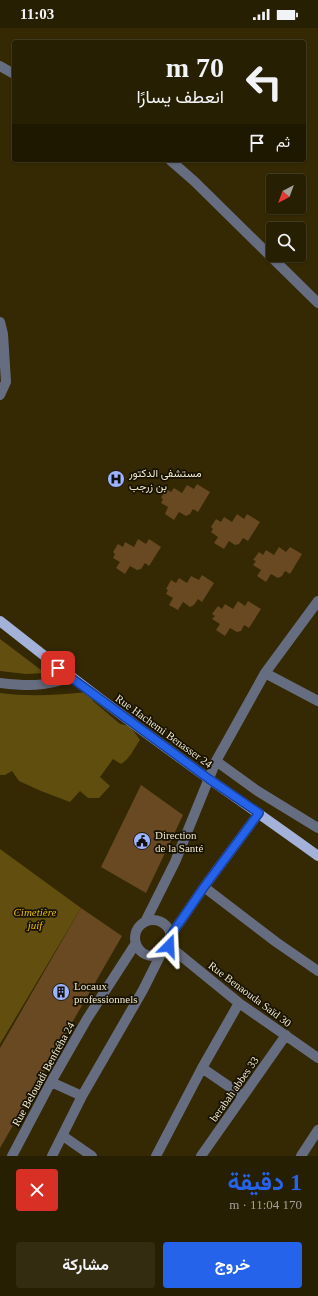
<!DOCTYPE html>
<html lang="ar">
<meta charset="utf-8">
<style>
body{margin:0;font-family:"Times New Roman",Vazirmatn,serif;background:#332c11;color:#f1f3f6;direction:rtl;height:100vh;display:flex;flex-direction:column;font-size:15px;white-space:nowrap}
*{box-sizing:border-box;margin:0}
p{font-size:13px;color:#a4a299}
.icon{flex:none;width:22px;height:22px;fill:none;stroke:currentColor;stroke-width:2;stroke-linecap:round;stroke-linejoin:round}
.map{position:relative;height:1128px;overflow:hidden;direction:ltr}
.side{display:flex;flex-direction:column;background:#271f02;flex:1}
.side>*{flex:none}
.hud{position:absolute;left:12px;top:12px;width:294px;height:122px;border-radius:4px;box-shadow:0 1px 3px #0004,0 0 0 1px #433d24;direction:rtl;background:#271f02;color:#f1f3f6;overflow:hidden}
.needle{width:26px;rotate:221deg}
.tools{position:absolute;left:266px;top:146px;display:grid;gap:8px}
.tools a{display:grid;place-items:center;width:40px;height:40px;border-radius:4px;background:#271f02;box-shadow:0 1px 3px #0004,0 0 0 1px #433d24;font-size:20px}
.pin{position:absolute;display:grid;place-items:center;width:34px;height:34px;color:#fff;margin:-17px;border-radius:8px;box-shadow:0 2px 6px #0006}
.me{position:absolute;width:44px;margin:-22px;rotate:21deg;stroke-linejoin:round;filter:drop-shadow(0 0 3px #0008)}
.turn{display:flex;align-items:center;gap:14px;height:84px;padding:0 16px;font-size:18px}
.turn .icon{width:52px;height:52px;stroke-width:2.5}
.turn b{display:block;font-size:28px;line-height:34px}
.then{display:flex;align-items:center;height:38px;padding:0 16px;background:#0003;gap:8px;font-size:15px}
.round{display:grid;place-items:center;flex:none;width:42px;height:42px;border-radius:4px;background:#332c11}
.summary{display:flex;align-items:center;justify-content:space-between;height:68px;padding:0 16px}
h1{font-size:24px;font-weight:700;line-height:30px;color:#2563eb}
.button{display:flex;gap:8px;margin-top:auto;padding:8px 16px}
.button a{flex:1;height:46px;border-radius:4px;background:#2563eb;color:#fff;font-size:16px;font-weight:700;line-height:46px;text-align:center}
.button a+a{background:#332c11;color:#f1f3f6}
.status{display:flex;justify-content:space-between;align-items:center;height:28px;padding:0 20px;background:#271f02;direction:ltr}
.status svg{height:11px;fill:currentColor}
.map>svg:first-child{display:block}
</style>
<div class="status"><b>11:03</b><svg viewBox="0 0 49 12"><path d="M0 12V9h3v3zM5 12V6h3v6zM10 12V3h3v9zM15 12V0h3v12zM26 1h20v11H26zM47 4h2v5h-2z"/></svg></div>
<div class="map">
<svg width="318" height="1128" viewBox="0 0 318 1128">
<rect width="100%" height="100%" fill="#342903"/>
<!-- green -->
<path fill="#624f0f" d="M 0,611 L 45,645 L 26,646 L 0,643 Z
M 0,821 L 81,880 L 0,1016 Z"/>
<!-- forest -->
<path fill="#604e0e" d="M 88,664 L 93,673 L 120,696 L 130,698 L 140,712 C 134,720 130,731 121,736 L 113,731 L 100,749 L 110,758 L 99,770 L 88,770 L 80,763 L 70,774 L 41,763 L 19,753 L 12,743 L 5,747 L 0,747 L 0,665 C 29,669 59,667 88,664 Z"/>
<!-- building -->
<path fill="#684922" d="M 197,456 L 210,464 L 198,484 L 193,481 L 190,486 L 186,488 L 179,484 L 174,492 L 165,486 L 168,479 L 161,475 L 163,471 L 161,470 L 166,461 L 171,464 L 174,460 L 182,465 L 187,457 L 194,461 Z
M 237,486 L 244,491 L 247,486 L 260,494 L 248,513 L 243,510 L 239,516 L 235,517 L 229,513 L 224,521 L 214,515 L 218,509 L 211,504 L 213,501 L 211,499 L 216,491 L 221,494 L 224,489 L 232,494 Z
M 138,511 L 146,516 L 149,511 L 161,519 L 149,538 L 145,535 L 141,541 L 137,542 L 130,538 L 125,546 L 116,540 L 120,534 L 113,530 L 115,526 L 113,524 L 118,516 L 123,519 L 125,514 L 134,519 Z
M 279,519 L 286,524 L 290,519 L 302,526 L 290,546 L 285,543 L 282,548 L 278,550 L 271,546 L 266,554 L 257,548 L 261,542 L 253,537 L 256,533 L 253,532 L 259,524 L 263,527 L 266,522 L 274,527 Z
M 202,547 L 214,555 L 202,574 L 198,571 L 194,577 L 190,579 L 183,574 L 178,582 L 169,577 L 173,570 L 166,566 L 168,562 L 166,561 L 171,552 L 176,555 L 179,550 L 187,555 L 191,548 L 199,552 Z
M 238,573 L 245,578 L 248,573 L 261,581 L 249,600 L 244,597 L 241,603 L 237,604 L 230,600 L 225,608 L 216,602 L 220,596 L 212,591 L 215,588 L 212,586 L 218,578 L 222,581 L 225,576 L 233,581 Z
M 141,757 L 183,787 L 146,865 L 101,839 Z
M 81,880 L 122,908 L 0,1120 L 0,1020 Z"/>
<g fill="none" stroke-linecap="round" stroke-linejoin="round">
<!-- minor -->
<path stroke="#676d81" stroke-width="10" d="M 0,38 L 14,46
M 170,132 L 194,153 L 318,275
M 0,294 L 3,306 L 6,354 L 0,367
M 265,645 L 318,673
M 0,655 C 26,658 46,659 70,649
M 216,733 L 256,762 L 318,800
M 204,859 L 276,914 L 318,943
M135 910a18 18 0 1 1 36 0a18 18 0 1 1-36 0Z
M 145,894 L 175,834 L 216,733 L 265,645 L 318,573
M 171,907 L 204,859 L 259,785
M 169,918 L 239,975 L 318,1030
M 202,1040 L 243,1068
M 51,1054 L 82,1068
M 63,1108 L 92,1128
M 12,1128 L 51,1054 L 87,991 L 136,915
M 52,1128 L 82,1068 L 143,962 L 161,926
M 156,1128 L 202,1040 L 239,975
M 201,1128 L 286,1007
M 301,1128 L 318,1102"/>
<!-- major -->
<path stroke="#a4b1d8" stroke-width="10" d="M 0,593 C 68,647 138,700 209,751 C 245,776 282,802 318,828"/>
</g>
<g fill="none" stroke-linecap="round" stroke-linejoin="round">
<!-- route casing -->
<g stroke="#184099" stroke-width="10">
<path id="route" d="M 58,640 L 209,751 L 259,785 L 204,859 L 171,907 L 171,913 L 169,918"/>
</g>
<!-- route -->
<use href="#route" stroke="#2563eb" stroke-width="7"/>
</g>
<!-- icons -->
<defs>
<g id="hospital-disc" transform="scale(0.9)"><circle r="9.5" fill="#9eb3fd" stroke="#181201"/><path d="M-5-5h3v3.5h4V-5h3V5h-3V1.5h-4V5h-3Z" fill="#111"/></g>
<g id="civic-disc" transform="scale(0.9)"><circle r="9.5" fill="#9eb3fd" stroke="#181201"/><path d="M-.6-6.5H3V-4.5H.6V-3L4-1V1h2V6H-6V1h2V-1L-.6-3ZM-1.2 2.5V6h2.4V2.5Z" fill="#111"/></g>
<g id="building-disc" transform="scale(0.9)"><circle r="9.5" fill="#9eb3fd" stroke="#181201"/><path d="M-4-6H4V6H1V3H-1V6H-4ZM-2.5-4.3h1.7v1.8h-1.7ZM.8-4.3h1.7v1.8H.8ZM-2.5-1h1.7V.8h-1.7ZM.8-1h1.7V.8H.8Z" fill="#111"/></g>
</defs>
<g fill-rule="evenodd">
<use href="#hospital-disc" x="116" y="451"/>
<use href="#civic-disc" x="142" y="813"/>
<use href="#building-disc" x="61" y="964"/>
</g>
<g text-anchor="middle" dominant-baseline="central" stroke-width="3.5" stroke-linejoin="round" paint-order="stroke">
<!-- poi labels -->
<g font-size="11" fill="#efe7ce" stroke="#181201" text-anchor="start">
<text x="129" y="445">مستشفى الدكتور<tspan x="129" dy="13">بن زرجب</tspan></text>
<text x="155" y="807">Direction<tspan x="155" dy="13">de la Santé</tspan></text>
<text x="74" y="958">Locaux<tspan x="74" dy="13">professionnels</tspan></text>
</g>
<!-- street labels -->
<g font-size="11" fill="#efe7ce" stroke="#181201">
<text transform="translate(164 703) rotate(36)">Rue Hachemi Benasser 24</text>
<text transform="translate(250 966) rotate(37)">Rue Benaouda Saïd 30</text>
<text transform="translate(43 1046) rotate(-61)">Rue Belouadi Benfréha 24</text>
<text transform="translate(234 1061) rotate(-55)">berabah abbes 33</text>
</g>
<!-- park labels -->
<g font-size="11" font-style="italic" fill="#e8bc04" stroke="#181201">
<text x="35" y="884">Cimetière<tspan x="35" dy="13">juif</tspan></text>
</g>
</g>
</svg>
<div class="tools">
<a><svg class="needle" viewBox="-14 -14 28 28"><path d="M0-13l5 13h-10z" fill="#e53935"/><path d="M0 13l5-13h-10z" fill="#a4a299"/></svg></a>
<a><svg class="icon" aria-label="search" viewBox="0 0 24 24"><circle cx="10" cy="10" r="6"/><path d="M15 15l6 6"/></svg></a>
</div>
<div class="pin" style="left:58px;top:640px;background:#d93025"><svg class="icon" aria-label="arrive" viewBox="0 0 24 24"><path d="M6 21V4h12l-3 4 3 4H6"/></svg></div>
<svg class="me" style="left:169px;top:918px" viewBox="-20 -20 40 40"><path d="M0-17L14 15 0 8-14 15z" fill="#2563eb" stroke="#fff" stroke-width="4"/></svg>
<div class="hud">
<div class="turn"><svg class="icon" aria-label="left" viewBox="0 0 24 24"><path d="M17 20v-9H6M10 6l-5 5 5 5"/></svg><div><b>70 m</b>انعطف يسارًا</div></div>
<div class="then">ثم<svg class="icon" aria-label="arrive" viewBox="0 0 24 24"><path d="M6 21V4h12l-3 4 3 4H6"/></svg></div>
</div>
</div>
<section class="side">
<div class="summary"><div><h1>1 دقيقة</h1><p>170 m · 11:04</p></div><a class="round" style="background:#d93025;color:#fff"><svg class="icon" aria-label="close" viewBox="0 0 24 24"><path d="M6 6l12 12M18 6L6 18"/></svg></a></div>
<div class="button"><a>خروج</a><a>مشاركة</a></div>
</section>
